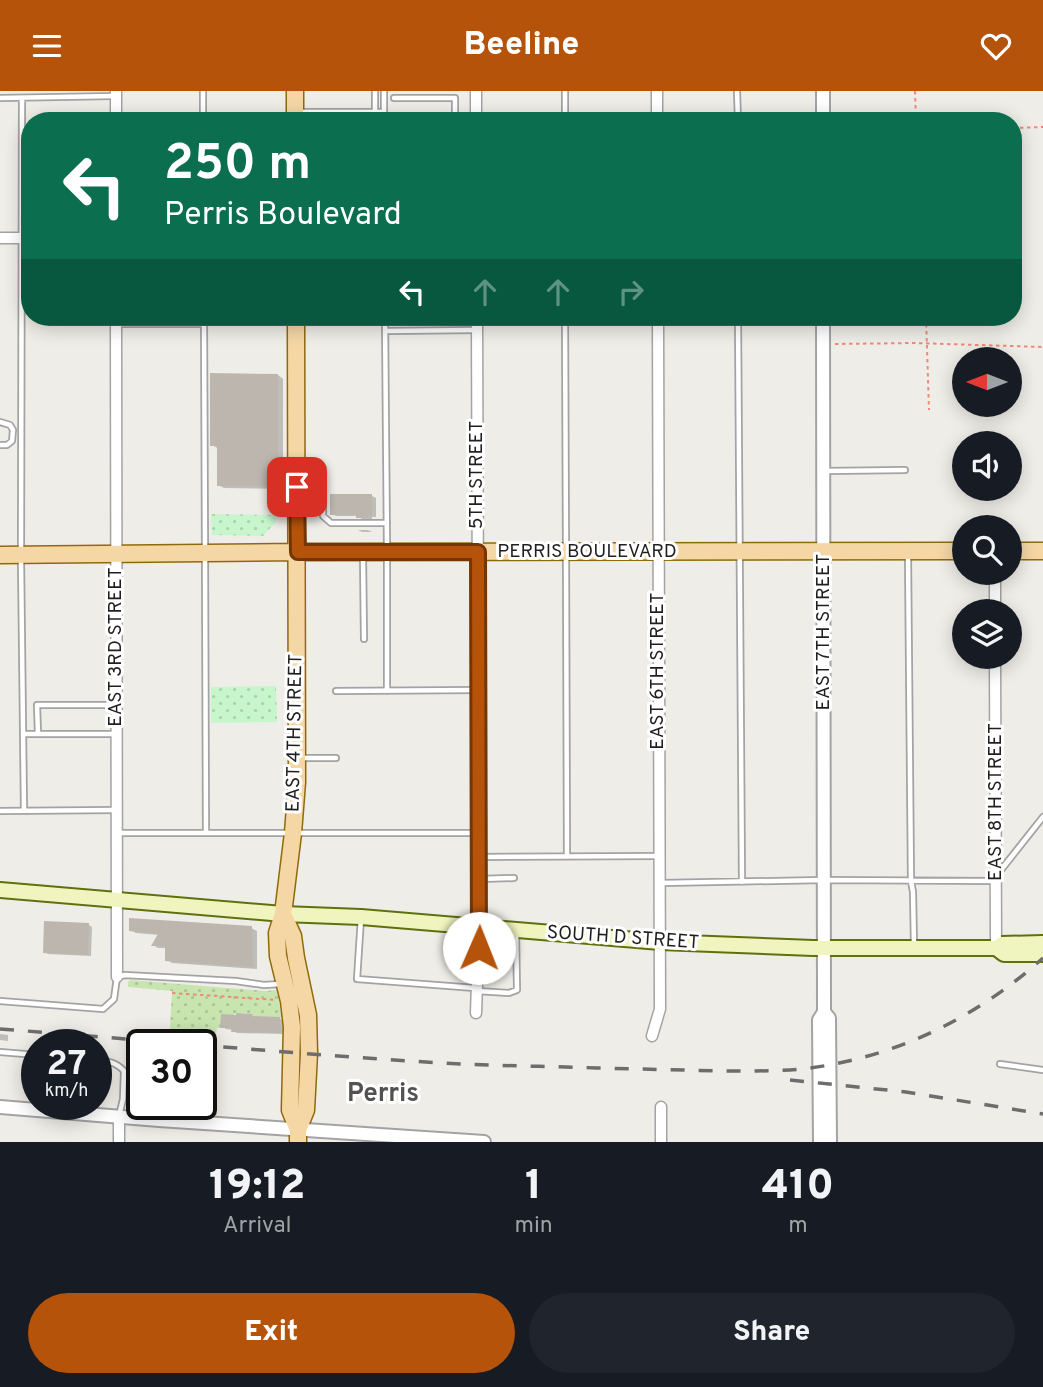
<!DOCTYPE html>
<style>
body{margin:0;font-family:Overpass,sans-serif;background:#20242c;color:#f1f3f6;height:100vh;display:flex;flex-direction:column;font-size:26px;white-space:nowrap}
*{box-sizing:border-box;margin:0}
p{font-size:23px;color:#9ea1a6}
.icon{flex:none;width:38px;height:38px;fill:none;stroke:currentColor;stroke-width:2;stroke-linecap:round;stroke-linejoin:round}
.map{position:relative;height:1051px;overflow:hidden}
.side{display:flex;flex-direction:column;background:#171b24;flex:1}
.side>*{flex:none}
.top-card{position:absolute;left:21px;top:21px;width:1001px;height:214px;border-radius:28px;box-shadow:0 4px 18px #0003;background:#0b6e4f;color:#fff;overflow:hidden}
.needle{width:46px;rotate:270deg}
.fabs{position:absolute;left:952px;top:256px;display:grid;gap:14px}
.fabs a{display:grid;place-items:center;width:70px;height:70px;border-radius:50%;background:#171b24;box-shadow:0 4px 18px #0003;font-size:35px}
.speed{position:absolute;left:21px;top:938px;display:flex;gap:14px;font-size:35px;font-weight:700;text-align:center}
.speed>*{display:grid;place-content:center;width:91px;height:91px;border-radius:50%;background:#171b24;box-shadow:0 4px 18px #0003;line-height:1}
.speed small{font-size:18px;font-weight:400}
.speed .limit{border:4px solid #111;border-radius:10px;background:#fff;color:#111}
.pin{position:absolute;display:grid;place-items:center;width:60px;height:60px;color:#fff;margin:-30px;border-radius:14px;box-shadow:0 4px 10px #0006}
.me{position:absolute;width:77px;margin:-38px;rotate:1deg;stroke-linejoin:round;filter:drop-shadow(0 0 5px #0008)}
.turn{display:flex;align-items:center;gap:24px;height:147px;padding:0 28px;font-size:32px}
.turn .icon{width:91px;height:91px;stroke-width:2.5}
.turn b{display:block;font-size:49px;line-height:60px}
.lanes{display:flex;align-items:center;height:66px;padding:0 28px;background:#0003;justify-content:center;gap:35px;direction:ltr}
.lanes .off{opacity:.35}
.eta{display:flex;justify-content:space-evenly;align-items:center;height:119px;text-align:center}
.eta b{font-size:42px;font-weight:800;line-height:49px}
.primary-button{display:flex;gap:14px;margin-top:auto;padding:14px 28px}
.primary-button a{flex:1;height:80px;border-radius:42px;background:#b45309;color:#fff;font-size:28px;font-weight:800;line-height:80px;text-align:center}
.primary-button a+a{background:#20242c;color:#f1f3f6}
header{display:flex;justify-content:space-between;align-items:center;height:91px;padding:0 28px;background:#b45309;color:#fff;font-size:32px;font-weight:800}
.map>svg:first-child{display:block}
</style>
<header><svg class="icon" aria-label="menu" viewBox="0 0 24 24"><path d="M4 6h16M4 12h16M4 18h16"/></svg>Beeline<svg class="icon" aria-label="heart" viewBox="0 0 24 24"><path d="M12 20l-8-8c-3-5 5-10 8-4 3-6 11-1 8 4z"/></svg></header>
<div class="map">
<svg width="1043" height="1051" viewBox="0 0 1043 1051">
<defs>
<pattern id="grass-dots" width="8" height="8" patternUnits="userSpaceOnUse" patternTransform="scale(1.75)"><rect width="8" height="8" fill="#c8e5b0"/><path d="M2 2h.1M6 6h.1" fill="none" stroke="#abc497" stroke-width="1.8" stroke-linecap="round"/></pattern>
<pattern id="park-dots" width="8" height="8" patternUnits="userSpaceOnUse" patternTransform="scale(1.75)"><rect width="8" height="8" fill="#c7f6cd"/><path d="M2 2h.1M6 6h.1" fill="none" stroke="#aad2b0" stroke-width="1.8" stroke-linecap="round"/></pattern>
</defs>
<rect width="100%" height="100%" fill="#efede7"/>
<!-- grass -->
<path fill="url(#grass-dots)" d="M 130,889 L 266,900 L 277,899 L 282,927 L 252,925 L 252,923 L 236,922 L 220,937 L 217,937 L 216,943 L 170,938 L 172,900 L 128,896 L 128,891 Z"/>
<!-- park -->
<path fill="url(#park-dots)" d="M 211,423 L 276,424 L 275,432 L 263,445 L 212,444 Z
M 276,595 L 277,631 L 211,632 L 211,596 Z"/>
<!-- shadow -->
<path fill="#0003" d="M 278,284 L 283,288 L 283,398 L 224,397 L 218,394 L 219,358 L 212,354 Z
M 372,405 L 376,407 L 376,426 L 372,426 L 372,428 L 362,428 L 358,425 L 336,425 L 332,423 Z
M 358,439 L 368,439 L 372,441 L 362,441 Z
M 89,834 L 92,836 L 91,865 L 48,863 L 45,861 Z
M 251,837 L 257,840 L 257,878 L 172,872 L 167,869 L 167,857 L 158,857 L 153,854 L 159,844 L 136,842 L 131,839 Z
M 252,925 L 256,927 L 280,928 L 284,930 L 284,943 L 237,942 L 233,939 L 226,938 L 222,936 Z
M 0,943 L 8,944 L 8,950 L 0,949 Z"/>
<!-- building -->
<path fill="#bcb6af" d="M 210,282 L 278,283 L 278,395 L 217,395 L 217,355 L 210,355 Z
M 330,403 L 372,403 L 372,425 L 368,425 L 368,427 L 356,427 L 356,424 L 330,424 Z
M 129,827 L 252,835 L 253,876 L 165,870 L 165,855 L 151,855 L 158,843 L 129,840 Z
M 44,830 L 89,832 L 88,864 L 43,862 Z
M 236,922 L 253,923 L 252,925 L 280,926 L 281,942 L 231,941 L 232,937 L 220,937 L 221,923 L 236,924 Z"/>
<g fill="none" stroke-linecap="round" stroke-linejoin="round">
<!-- service casing -->
<g stroke="#a3a3a3" stroke-width="8">
<path id="service" d="M 203,0 L 203,30
M 384,0 L 384,30
M 565,0 L 565,30
M 737,0 L 738,30
M 0,7 L 115,5
M 394,7 L 455,7 L 455,30
M 299,21 L 384,21
M 375,21 L 375,0
M 204,226 L 205,457
M 385,226 L 387,456
M 565,226 L 566,456
M 738,226 L 742,791
M 118,233 L 204,233
M 385,240 L 475,239
M 0,331 L 10,334 L 13,339 L 12,350 L 7,354 L 0,354
M 825,380 L 905,379
M 323,395 L 323,425 L 331,432 L 387,432
M 21,460 L 22,7
M 908,464 L 911,790 L 913,801 L 914,854
M 363,465 L 364,548
M 387,465 L 387,600
M 566,465 L 567,765
M 205,466 L 206,742
M 21,469 L 24,720
M 336,600 L 477,599
M 23,643 L 116,643
M 38,643 L 37,614 L 116,614
M 301,667 L 336,667
M 0,720 L 116,719
M 117,742 L 479,742
M 479,766 L 659,765
M 997,784 L 1043,726
M 480,788 L 514,787
M 661,792 L 824,789 L 995,790
M 361,827 L 357,888 L 475,897
M 477,900 L 509,902 L 517,899 L 516,840
M 0,910 L 103,918 L 114,908 L 117,886 L 125,884 L 236,890 L 264,894 L 280,893
M 0,961 L 37,964
M 96,970 C 108,970 116,971 124,980 L 123,1008 L 119,1025
M 1000,973 L 1043,979"/>
</g>
<!-- minor casing -->
<g stroke="#a3a3a3" stroke-width="13">
<path id="minor" d="M 116,0 L 116,30
M 476,0 L 476,30
M 657,0 L 657,30
M 0,147 L 30,147
M 116,226 L 117,886
M 995,481 L 995,520
M 995,565 L 996,857
M 476,922 L 479,836 L 477,226
M 652,945 L 660,918 L 658,226
M 661,1016 L 661,1051
M 119,1026 L 119,1051"/>
</g>
<!-- tertiary casing -->
<g stroke="#a3a3a3" stroke-width="16">
<path id="tertiary" d="M 823,0 L 823,30
M 823,226 L 824,921 L 829,927 L 830,1051
M 0,1016 L 159,1029 L 484,1051
M 820,1051 L 819,929 L 824,921"/>
</g>
<!-- secondary casing -->
<g stroke="#60700d" stroke-width="18">
<path id="secondary" d="M 0,799 L 283,823 L 361,826 L 660,851 L 813,857 L 996,857 L 1002,853 L 1043,852
M 996,857 L 1004,863 L 1043,863"/>
</g>
<!-- primary casing -->
<g stroke="#8f6a0b" stroke-width="19">
<path id="primary" d="M 295,0 L 295,30
M 296,226 L 297,691 L 293,742 L 283,823 L 277,842 L 278,865 L 289,910 L 292,936 L 290,1019 L 298,1039 L 298,1051
M 1010,460 L 1043,460
M 0,464 L 297,461 L 964,460
M 283,823 L 293,845 L 296,867 L 308,924 L 309,962 L 306,1019 L 298,1039"/>
</g>
<!-- path -->
<path stroke="#ef8a77" stroke-width="2" stroke-dasharray="3.5 3.5" stroke-linecap="butt" d="M 915,0 L 916,30
M 1013,37 L 1043,36
M 926,226 L 929,319
M 835,253 L 914,252 L 1043,256
M 172,902 L 276,909"/>
<!-- service -->
<use href="#service" stroke="#fff" stroke-width="4.5"/>
<!-- minor -->
<use href="#minor" stroke="#fff" stroke-width="10"/>
<!-- tertiary -->
<use href="#tertiary" stroke="#fff" stroke-width="12"/>
<!-- secondary -->
<use href="#secondary" stroke="#f0f5bf" stroke-width="14"/>
<!-- primary -->
<use href="#primary" stroke="#f5d7a6" stroke-width="16"/>
<!-- rail -->
<path stroke="#6d6d6d" stroke-width="3.5" stroke-dasharray="14 14" stroke-linecap="butt" d="M 0,938 C 147,949 294,963 441,972 C 493,975 545,975 597,977 C 639,978 680,979 721,980 C 759,980 797,981 834,973 C 913,958 984,920 1043,867
M 790,989 L 906,1001 L 1043,1023"/>
</g>
<g fill="none" stroke-linecap="round" stroke-linejoin="round">
<!-- route casing -->
<g stroke="#753606" stroke-width="18">
<path id="route" d="M 297,396 L 298,461 L 478,461 L 479,857"/>
</g>
<!-- route -->
<use href="#route" stroke="#b45309" stroke-width="12"/>
</g>
<g text-anchor="middle" dominant-baseline="central" stroke-width="6" stroke-linejoin="round" paint-order="stroke">
<!-- street labels -->
<g font-size="19" fill="#1f1f1f" stroke="#fff">
<text transform="translate(477 384) rotate(-90)">5TH STREET</text>
<text x="587" y="461">PERRIS BOULEVARD</text>
<text transform="translate(824 541) rotate(-90)">EAST 7TH STREET</text>
<text transform="translate(116 556) rotate(-90)">EAST 3RD STREET</text>
<text transform="translate(658 580) rotate(-90)">EAST 6TH STREET</text>
<text transform="translate(295 642) rotate(-89)">EAST 4TH STREET</text>
<text transform="translate(996 711) rotate(-90)">EAST 8TH STREET</text>
<text transform="translate(623 847) rotate(4)">SOUTH D STREET</text>
</g>
<!-- district labels -->
<g font-size="26" font-weight="bold" fill="#525252" stroke="#fff">
<text x="383" y="1003">Perris</text>
</g>
</g>
</svg>
<div class="fabs">
<a><svg class="needle" viewBox="-14 -14 28 28"><path d="M0-13l5 13h-10z" fill="#e53935"/><path d="M0 13l5-13h-10z" fill="#9ea1a6"/></svg></a>
<a><svg class="icon" aria-label="sound" viewBox="0 0 24 24"><path d="M4 9h4l5-4v14l-5-4H4zM17 9q2 3 0 6"/></svg></a>
<a><svg class="icon" aria-label="search" viewBox="0 0 24 24"><circle cx="10" cy="10" r="6"/><path d="M15 15l6 6"/></svg></a>
<a><svg class="icon" aria-label="layers" viewBox="0 0 24 24"><path d="M12 4l9 5-9 5-9-5zM3 14l9 5 9-5"/></svg></a>
</div>
<div class="speed"><div>27<small>km/h</small></div><div class="limit">30</div></div>
<div class="pin" style="left:297px;top:396px;background:#d93025"><svg class="icon" aria-label="arrive" viewBox="0 0 24 24"><path d="M6 21V4h12l-3 4 3 4H6"/></svg></div>
<svg class="me" style="left:479px;top:857px" viewBox="-20 -20 40 40"><circle r="19" fill="#fff"/><path d="M0-13L10 11 0 6-10 11z" fill="#b45309"/></svg>
<div class="top-card">
<div class="turn"><svg class="icon" aria-label="left" viewBox="0 0 24 24"><path d="M17 20v-9H6M10 6l-5 5 5 5"/></svg><div><b>250 m</b>Perris Boulevard</div></div>
<div class="lanes"><svg class="icon" aria-label="left" viewBox="0 0 24 24"><path d="M17 20v-9H6M10 6l-5 5 5 5"/></svg><svg class="icon off" aria-label="ahead" viewBox="0 0 24 24"><path d="M12 20V5M6 11l6-6 6 6"/></svg><svg class="icon off" aria-label="ahead" viewBox="0 0 24 24"><path d="M12 20V5M6 11l6-6 6 6"/></svg><svg class="icon off" aria-label="right" viewBox="0 0 24 24"><path d="M7 20v-9h11M14 6l5 5-5 5"/></svg></div>
</div>
</div>
<section class="side">
<div class="eta">
<div><b>19:12</b><p>Arrival</p></div>
<div><b>1</b><p>min</p></div>
<div><b>410</b><p>m</p></div>
</div>
<div class="primary-button"><a>Exit</a><a>Share</a></div>
</section>
